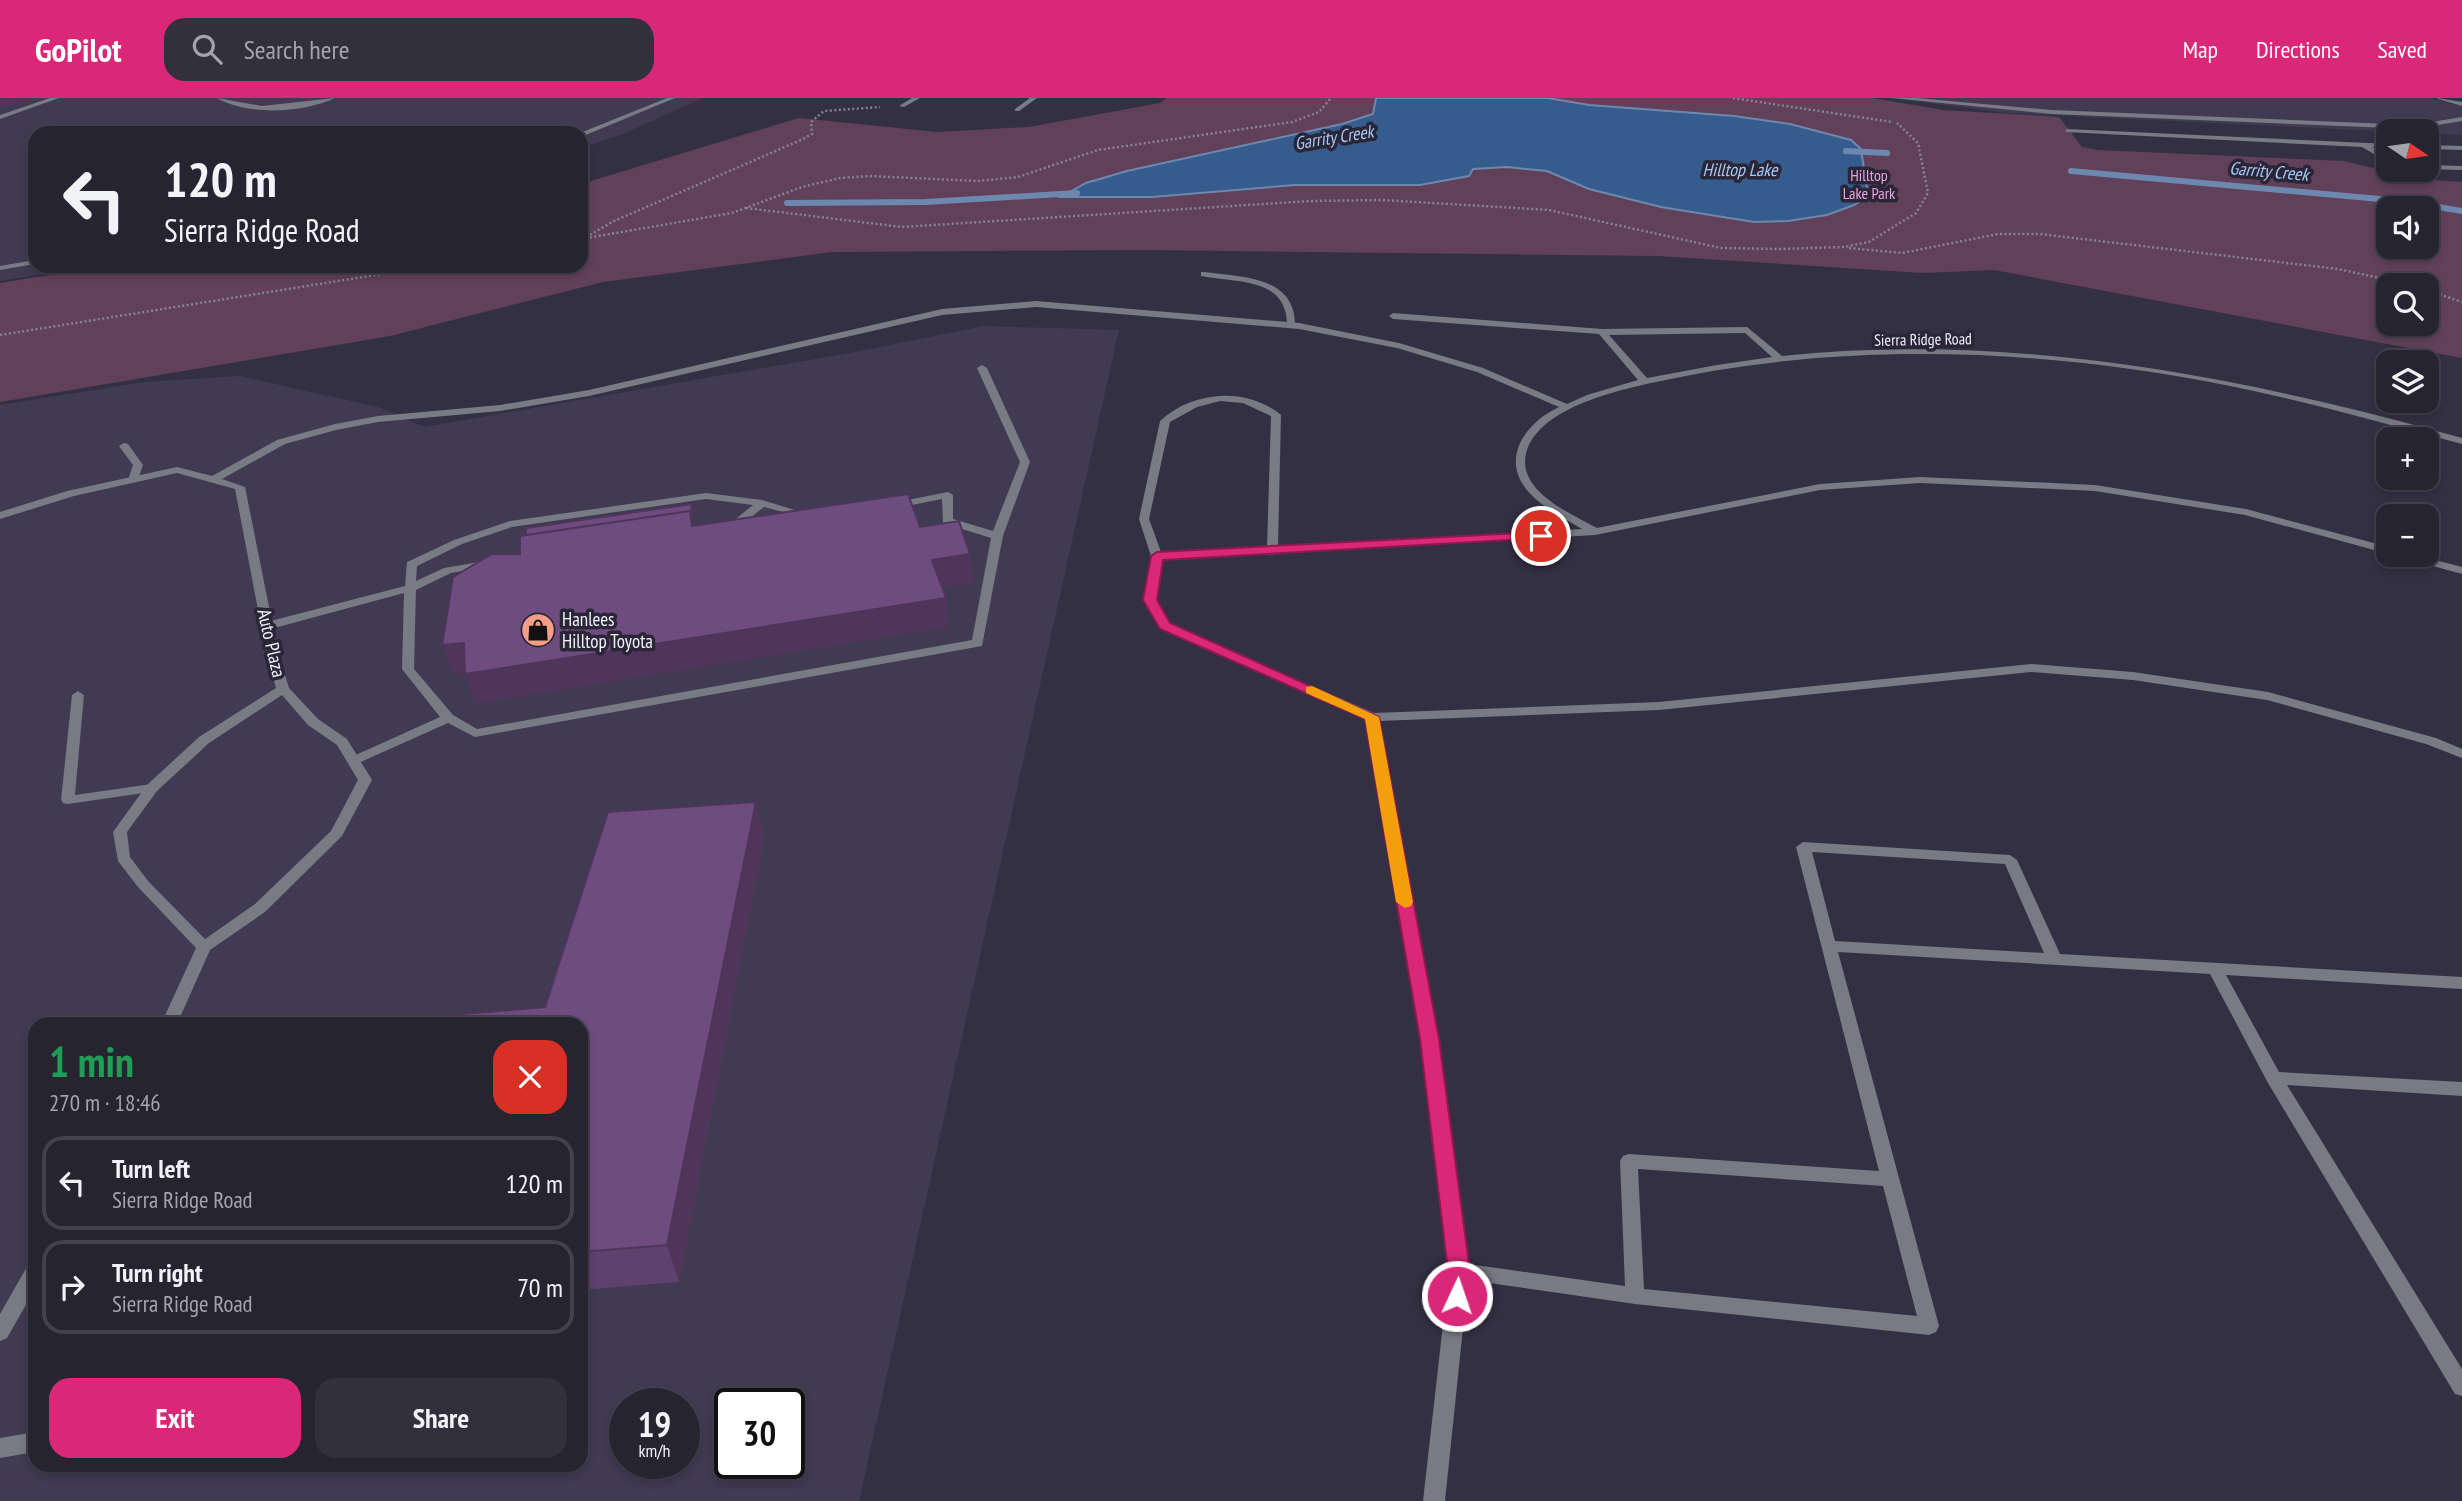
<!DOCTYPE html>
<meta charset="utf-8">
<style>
body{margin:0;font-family:"PT Sans Narrow",sans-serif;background:#33303e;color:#f1f3f6;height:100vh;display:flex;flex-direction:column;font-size:26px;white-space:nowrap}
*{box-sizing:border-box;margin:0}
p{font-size:23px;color:#a4a4ac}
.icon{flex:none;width:38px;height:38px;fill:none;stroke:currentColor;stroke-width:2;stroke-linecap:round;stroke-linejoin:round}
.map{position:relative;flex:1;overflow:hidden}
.sheet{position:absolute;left:28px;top:919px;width:560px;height:455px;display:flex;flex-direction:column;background:#272432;border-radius:21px;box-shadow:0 4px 10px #0003,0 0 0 2px #43414d}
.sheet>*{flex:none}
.guide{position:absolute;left:28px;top:28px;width:560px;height:147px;border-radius:21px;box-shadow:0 4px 10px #0003,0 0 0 2px #43414d;background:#272432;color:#f1f3f6;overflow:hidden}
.needle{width:46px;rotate:103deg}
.tools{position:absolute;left:2376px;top:21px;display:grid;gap:14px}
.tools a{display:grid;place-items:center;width:63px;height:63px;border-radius:14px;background:#272432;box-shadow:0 4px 10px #0003,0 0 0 2px #43414d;font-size:35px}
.speed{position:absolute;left:609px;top:1290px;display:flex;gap:14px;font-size:35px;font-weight:700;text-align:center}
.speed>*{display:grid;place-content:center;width:91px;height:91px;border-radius:50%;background:#272432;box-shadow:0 4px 10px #0003,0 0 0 2px #43414d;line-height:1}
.speed small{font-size:18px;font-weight:400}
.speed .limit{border:4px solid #111;border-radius:10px;background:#fff;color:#111}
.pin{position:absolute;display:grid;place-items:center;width:60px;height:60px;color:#fff;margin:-30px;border:4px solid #fff;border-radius:50%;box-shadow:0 2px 7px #0007}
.me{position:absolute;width:77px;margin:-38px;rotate:3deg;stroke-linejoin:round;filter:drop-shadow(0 0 5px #0008)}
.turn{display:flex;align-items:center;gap:24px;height:147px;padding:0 21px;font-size:32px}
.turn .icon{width:91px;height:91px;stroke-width:2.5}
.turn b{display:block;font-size:49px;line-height:60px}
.round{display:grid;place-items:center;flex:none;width:74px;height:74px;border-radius:21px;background:#33303e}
.headline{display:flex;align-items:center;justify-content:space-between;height:119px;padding:0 21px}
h1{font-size:42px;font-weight:700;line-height:52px;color:#1e9e55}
.action{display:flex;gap:14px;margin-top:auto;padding:14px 21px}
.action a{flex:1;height:80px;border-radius:21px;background:#db2777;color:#fff;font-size:28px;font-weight:700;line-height:80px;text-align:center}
.action a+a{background:#33303e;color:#f1f3f6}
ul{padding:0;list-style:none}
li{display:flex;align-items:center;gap:21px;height:94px;margin:0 14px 10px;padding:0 7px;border:4px solid #43414d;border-radius:21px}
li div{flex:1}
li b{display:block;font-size:26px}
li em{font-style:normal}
header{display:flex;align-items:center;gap:42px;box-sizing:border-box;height:98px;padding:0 35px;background:#db2777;color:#fff}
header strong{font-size:33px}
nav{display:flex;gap:38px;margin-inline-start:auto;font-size:24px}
.search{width:490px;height:63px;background:#33303e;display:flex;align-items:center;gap:18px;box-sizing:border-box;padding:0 24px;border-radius:21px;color:#a4a4ac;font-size:26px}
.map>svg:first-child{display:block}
</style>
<header>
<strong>GoPilot</strong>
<div class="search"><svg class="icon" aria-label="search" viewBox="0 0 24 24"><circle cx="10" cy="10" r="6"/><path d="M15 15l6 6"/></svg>Search here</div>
<nav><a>Map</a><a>Directions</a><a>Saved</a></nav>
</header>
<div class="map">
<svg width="2462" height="1403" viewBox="0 0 2462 1403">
<rect width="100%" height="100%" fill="#343043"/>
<!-- built -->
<path fill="#403a52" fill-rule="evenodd" d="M 0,0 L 703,0 L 623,36 L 581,50 L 581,35 L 35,35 L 35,168 L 92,168 L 0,183 Z
M 1888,0 L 2429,0 L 2462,8 L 2462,37 L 2008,15 Z
M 984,228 L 1119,232 L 859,1403 L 0,1403 L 0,307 L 144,284 L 240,278 L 378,309 L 424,329 L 855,254 ZM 35,926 L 581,926 L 581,1367 L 35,1367 ZM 625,1306 L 684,1306 L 684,1365 L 625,1365 ZM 730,1306 L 789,1306 L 789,1365 L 730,1365 Z"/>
<!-- green -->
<path fill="#61415a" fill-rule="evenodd" d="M 1167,0 L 1872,0 L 1943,12 L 2059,19 L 2082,49 L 2098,52 L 2344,63 L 2418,81 L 2462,84 L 2462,260 L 1994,172 L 1923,175 L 1658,158 L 1143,152 L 832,154 L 603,184 L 390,238 L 0,304 L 0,185 L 104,168 L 581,168 L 581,86 L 799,20 L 937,34 L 1029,29 L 1160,5 ZM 2389,110 L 2427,110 L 2427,149 L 2389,149 ZM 2389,187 L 2427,187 L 2427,226 L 2389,226 Z"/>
<!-- water -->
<path fill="#355c8d" stroke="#6d88ae" stroke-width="2" d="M 1376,0 L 1548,0 L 1589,7 L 1734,18 L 1790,26 L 1851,42 L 1861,51 L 1867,91 L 1863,101 L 1854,107 L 1827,117 L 1788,123 L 1754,124 L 1661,109 L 1589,91 L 1547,73 L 1507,69 L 1473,71 L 1469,78 L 1420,87 L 1295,87 L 1152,99 L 1061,99 L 1086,85 L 1127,73 L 1342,26 L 1373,16 Z"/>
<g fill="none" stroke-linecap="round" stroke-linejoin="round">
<!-- stream -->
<path stroke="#6d88ae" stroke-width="6" d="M 1846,53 L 1887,55
M 2071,73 L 2402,103 L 2462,113
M 787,105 L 926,104 L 1077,95"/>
<!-- path -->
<path stroke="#868393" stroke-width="2.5" stroke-dasharray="2 2.5" stroke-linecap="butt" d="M 1733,0 L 1892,24
M 746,110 L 902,129 L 1311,103 L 1382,102 L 1549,112 L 1721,150 L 1780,151 L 1844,149 L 1869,144 L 1916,115 L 1928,95 L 1918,45 L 1897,25
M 586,139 L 614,123 L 801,42 L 812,36 L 811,24 L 824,13 L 880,9
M 581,141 L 732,115 L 802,89 L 840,80 L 869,78 L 978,83 L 1018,79 L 1098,52 L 1292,24 L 1319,14 L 1331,0
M 1849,150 L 1902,155 L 1998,136 L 2040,136 L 2338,171 L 2412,187
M 2427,192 L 2462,204
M 0,237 L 432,168"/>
<!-- service -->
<path fill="#787a84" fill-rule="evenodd" d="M 50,0 L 59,0 L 0,21 L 0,17 Z
M 217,0 L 262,8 L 335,0 C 304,15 247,18 217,0 Z
M 912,0 L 920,0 L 904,9 L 899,8 Z
M 1030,0 L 1037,0 L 1019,13 L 1015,13 L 1015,11 Z
M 2067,31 L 2389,46 L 2389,50 L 2372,49 L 2389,60 L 2389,65 L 2362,49 L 2065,34 Z
M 2427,47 L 2462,48 L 2462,52 L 2427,51 Z
M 2427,67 L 2462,68 L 2462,72 L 2427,71 Z
M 1204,174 C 1242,179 1295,178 1295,227 L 1291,230 L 1287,227 C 1287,179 1237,185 1201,178 L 1201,174 Z
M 982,267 L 987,270 L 1030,364 L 1003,438 L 982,548 L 475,639 L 448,625 L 354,667 L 347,663 L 349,660 L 440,619 L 402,571 L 404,495 L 267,532 L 261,528 L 263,525 L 405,488 L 407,464 L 454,442 L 510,423 L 706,395 L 762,402 L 811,417 L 806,420 L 764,409 L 745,424 L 728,430 L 723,427 L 737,420 L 753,407 L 706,401 L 512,429 L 462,446 L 417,468 L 416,483 L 444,470 L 491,462 L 497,465 L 491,468 L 451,475 L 416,492 L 414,571 L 453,617 L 477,631 L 972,542 L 991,440 L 943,425 L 942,401 L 892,411 L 887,408 L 892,405 L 948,394 L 953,397 L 953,421 L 993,433 L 1020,364 L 977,270 Z
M 124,345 L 128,346 L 143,367 L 137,384 L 129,384 L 128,382 L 133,367 L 119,348 Z
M 78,593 L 84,597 L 75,697 L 152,686 L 159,690 L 157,693 L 68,706 L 63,705 L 61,702 L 72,597 Z
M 35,1334 L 35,1354 L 0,1360 L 0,1340 Z"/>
<!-- minor -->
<path fill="#787a84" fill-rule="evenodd" d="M 1892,0 L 1916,0 L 2052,12 L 2414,27 L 2462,19 L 2462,23 L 2414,31 L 2052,16 Z
M 2437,0 L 2462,4 L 2462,8 L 2438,1 Z
M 1036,203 L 1299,225 L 1399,245 L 1483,270 L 1567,306 L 1587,297 L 1638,282 L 1599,236 L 1393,221 L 1389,218 L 1393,215 L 1602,231 L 1747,229 L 1782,258 C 2013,234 2240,278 2462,340 L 2462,346 C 2386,326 2312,305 2235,289 C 2044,250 1842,242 1651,285 C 1612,294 1542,310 1527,352 C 1514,392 1570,415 1597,430 L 1820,386 L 1920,379 L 2095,387 L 2246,411 L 2389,449 L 2389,456 L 2245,417 L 2095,393 L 1920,385 L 1820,392 L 1595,437 L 1277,455 L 1272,457 L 1267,455 L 1162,461 L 1156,502 L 1170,526 L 1374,615 L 1659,604 L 2031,566 L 2133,574 L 2268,594 L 2436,640 L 2462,651 L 2462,660 L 2426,646 L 2267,602 L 2133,582 L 2031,574 L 1659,612 L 1379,623 L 1437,941 L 1468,1166 L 1625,1188 L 1620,1063 L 1623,1058 L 1629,1056 L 1879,1073 L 1796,749 L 1803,744 L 2010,757 L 2017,762 L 2060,856 L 2462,879 L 2462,891 L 2226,877 L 2279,974 L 2462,984 L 2462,998 L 2287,987 L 2462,1271 L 2462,1298 L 2455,1296 L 2268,985 L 2210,876 L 1838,854 L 1939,1228 L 1936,1234 L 1929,1237 L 1635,1206 L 1468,1182 L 1445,1403 L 1423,1403 L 1449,1173 L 1421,941 L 1366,621 L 1161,531 L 1144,502 L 1151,458 L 1139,421 L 1160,323 C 1192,293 1246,288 1281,317 L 1278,448 L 1582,431 C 1551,413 1501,389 1520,345 C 1528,329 1542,317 1559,309 L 1477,274 L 1397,250 L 1299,231 L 1036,209 L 942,217 L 589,298 L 500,313 L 378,324 L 336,332 L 285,346 L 222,381 L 245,389 L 278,554 L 289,590 L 318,621 L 347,641 L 372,682 L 342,738 L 265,814 L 210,852 L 177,926 L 161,926 L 196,850 L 138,789 L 118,763 L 113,734 L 147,687 L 199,639 L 276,590 L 266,554 L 235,391 L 177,375 L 74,398 L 0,421 L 0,414 L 67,393 L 177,369 L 212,378 L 277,342 L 335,326 L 378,318 L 500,307 L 589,292 L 942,211 ZM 1745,235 L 1772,259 L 1717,267 L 1647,280 L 1609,237 ZM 1220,303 L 1243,305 L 1271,318 L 1267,449 L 1161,454 L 1149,421 L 1170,324 L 1197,309 ZM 282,597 L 308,627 L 337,647 L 358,682 L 331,733 L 255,806 L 205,841 L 148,783 L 130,759 L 127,734 L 157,693 L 209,645 ZM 1812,754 L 2005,766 L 2044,855 L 1835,843 ZM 1638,1071 L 1883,1088 L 1917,1218 L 1644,1191 Z
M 2398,457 L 2416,457 L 2462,469 L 2462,476 L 2400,459 Z
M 35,1165 L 35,1191 L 7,1240 L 0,1243 L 0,1216 L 28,1167 Z"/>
<!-- tertiary -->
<path fill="#787a84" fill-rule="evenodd" d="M 667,0 L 675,0 L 581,39 L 580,35 Z
M 35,162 L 35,166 L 0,172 L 0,168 Z"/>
</g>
<!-- wall -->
<path fill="#5f416d" d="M 756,704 L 764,739 L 679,1184 L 581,1192 L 581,926 L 545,909 Z"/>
<!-- shaded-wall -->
<path fill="#4e3559" d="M 0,0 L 29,0 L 0,10 Z
M 970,456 L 974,485 L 936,491 L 932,462 Z
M 946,500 L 949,529 L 475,606 L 465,576 Z
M 464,545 L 474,574 L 452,577 L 442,547 Z
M 756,704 L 764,739 L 679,1184 L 667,1147 Z"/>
<!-- building -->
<path fill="#6f4c7f" stroke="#4e3559" stroke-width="2" d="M 908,396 L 920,429 L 959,423 L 970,456 L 932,462 L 946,500 L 465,576 L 464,545 L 442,547 L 453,479 L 492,456 L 520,456 L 520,438 L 690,413 L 692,428 Z
M 691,406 L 693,421 L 690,413 L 526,437 L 526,430 Z
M 756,704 L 667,1147 L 581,1154 L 581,926 L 413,926 L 416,920 L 545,909 L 608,714 Z"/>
<!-- route -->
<path fill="#db2777" stroke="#8e194d" stroke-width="2" d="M 1541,434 L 1545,435 L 1545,440 L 1163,462 L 1157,502 L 1170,525 L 1379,619 L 1439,941 L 1470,1173 L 1464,1205 L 1457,1207 L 1449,1205 L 1445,1198 L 1448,1173 L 1420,941 L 1365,621 L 1160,531 L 1143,502 L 1151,458 L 1157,454 Z"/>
<!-- slow -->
<path fill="#f59e0b" d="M 1312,588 L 1379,619 L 1413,804 L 1411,808 L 1405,810 L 1396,804 L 1365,621 L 1306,595 L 1306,589 Z"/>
<!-- icons -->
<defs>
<g id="shop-disc" transform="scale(1.75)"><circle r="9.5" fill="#f49e88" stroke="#2a2638"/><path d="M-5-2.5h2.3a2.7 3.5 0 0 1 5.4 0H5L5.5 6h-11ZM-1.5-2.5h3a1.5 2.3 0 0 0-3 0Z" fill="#111"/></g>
</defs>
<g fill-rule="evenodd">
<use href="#shop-disc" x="538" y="532"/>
</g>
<g text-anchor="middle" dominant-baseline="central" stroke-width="7" stroke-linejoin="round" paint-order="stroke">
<!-- far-park labels -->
<g font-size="16" fill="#eea1de" stroke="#2a2638">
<text x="1869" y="77">Hilltop<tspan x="1869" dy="18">Lake Park</tspan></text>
</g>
<!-- far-street labels -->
<g font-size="16" fill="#f1effb" stroke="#2a2638">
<text transform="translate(1923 241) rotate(-1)">Sierra Ridge Road</text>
</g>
<!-- far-water labels -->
<g font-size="18" font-style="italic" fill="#a6c9f5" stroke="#2a2638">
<text transform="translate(1334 39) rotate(-9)">Garrity Creek</text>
<text x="1740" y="71">Hilltop Lake</text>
<text transform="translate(2269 73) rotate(5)">Garrity Creek</text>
</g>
<!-- poi labels -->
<g font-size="19" fill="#f1effb" stroke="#2a2638" text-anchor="start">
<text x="562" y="521">Hanlees<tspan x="562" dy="22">Hilltop Toyota</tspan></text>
</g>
<!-- street labels -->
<g font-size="19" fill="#f1effb" stroke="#2a2638">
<text transform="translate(272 545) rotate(77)">Auto Plaza</text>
</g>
</g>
</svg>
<div class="tools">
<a><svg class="needle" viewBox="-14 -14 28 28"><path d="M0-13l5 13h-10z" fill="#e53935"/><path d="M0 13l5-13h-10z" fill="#a4a4ac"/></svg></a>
<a><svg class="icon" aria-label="sound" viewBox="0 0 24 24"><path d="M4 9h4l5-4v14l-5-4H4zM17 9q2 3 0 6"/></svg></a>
<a><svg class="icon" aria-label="search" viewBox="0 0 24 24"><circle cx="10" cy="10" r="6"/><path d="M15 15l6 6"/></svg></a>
<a><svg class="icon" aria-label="layers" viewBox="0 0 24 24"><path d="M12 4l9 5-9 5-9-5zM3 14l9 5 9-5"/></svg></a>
<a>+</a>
<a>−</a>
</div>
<div class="speed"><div>19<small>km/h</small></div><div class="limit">30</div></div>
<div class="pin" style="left:1541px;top:438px;background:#d93025"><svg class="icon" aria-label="arrive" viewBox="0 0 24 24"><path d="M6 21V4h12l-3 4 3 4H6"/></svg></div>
<svg class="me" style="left:1457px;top:1198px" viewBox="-20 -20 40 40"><circle r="17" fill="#db2777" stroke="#fff" stroke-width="3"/><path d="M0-11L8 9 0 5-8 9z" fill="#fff"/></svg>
<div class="guide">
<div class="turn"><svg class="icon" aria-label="left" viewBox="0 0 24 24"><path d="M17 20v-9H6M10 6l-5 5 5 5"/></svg><div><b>120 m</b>Sierra Ridge Road</div></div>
</div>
<section class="sheet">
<div class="headline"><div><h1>1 min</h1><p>270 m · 18:46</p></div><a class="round" style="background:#d93025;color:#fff"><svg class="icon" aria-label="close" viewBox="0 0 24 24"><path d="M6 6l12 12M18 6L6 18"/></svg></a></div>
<ul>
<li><svg class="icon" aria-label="left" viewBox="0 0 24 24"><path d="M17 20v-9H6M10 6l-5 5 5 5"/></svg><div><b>Turn left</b><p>Sierra Ridge Road</p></div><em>120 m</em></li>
<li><svg class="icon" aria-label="right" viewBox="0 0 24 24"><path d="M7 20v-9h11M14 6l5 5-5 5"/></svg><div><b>Turn right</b><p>Sierra Ridge Road</p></div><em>70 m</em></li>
</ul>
<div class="action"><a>Exit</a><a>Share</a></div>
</section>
</div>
